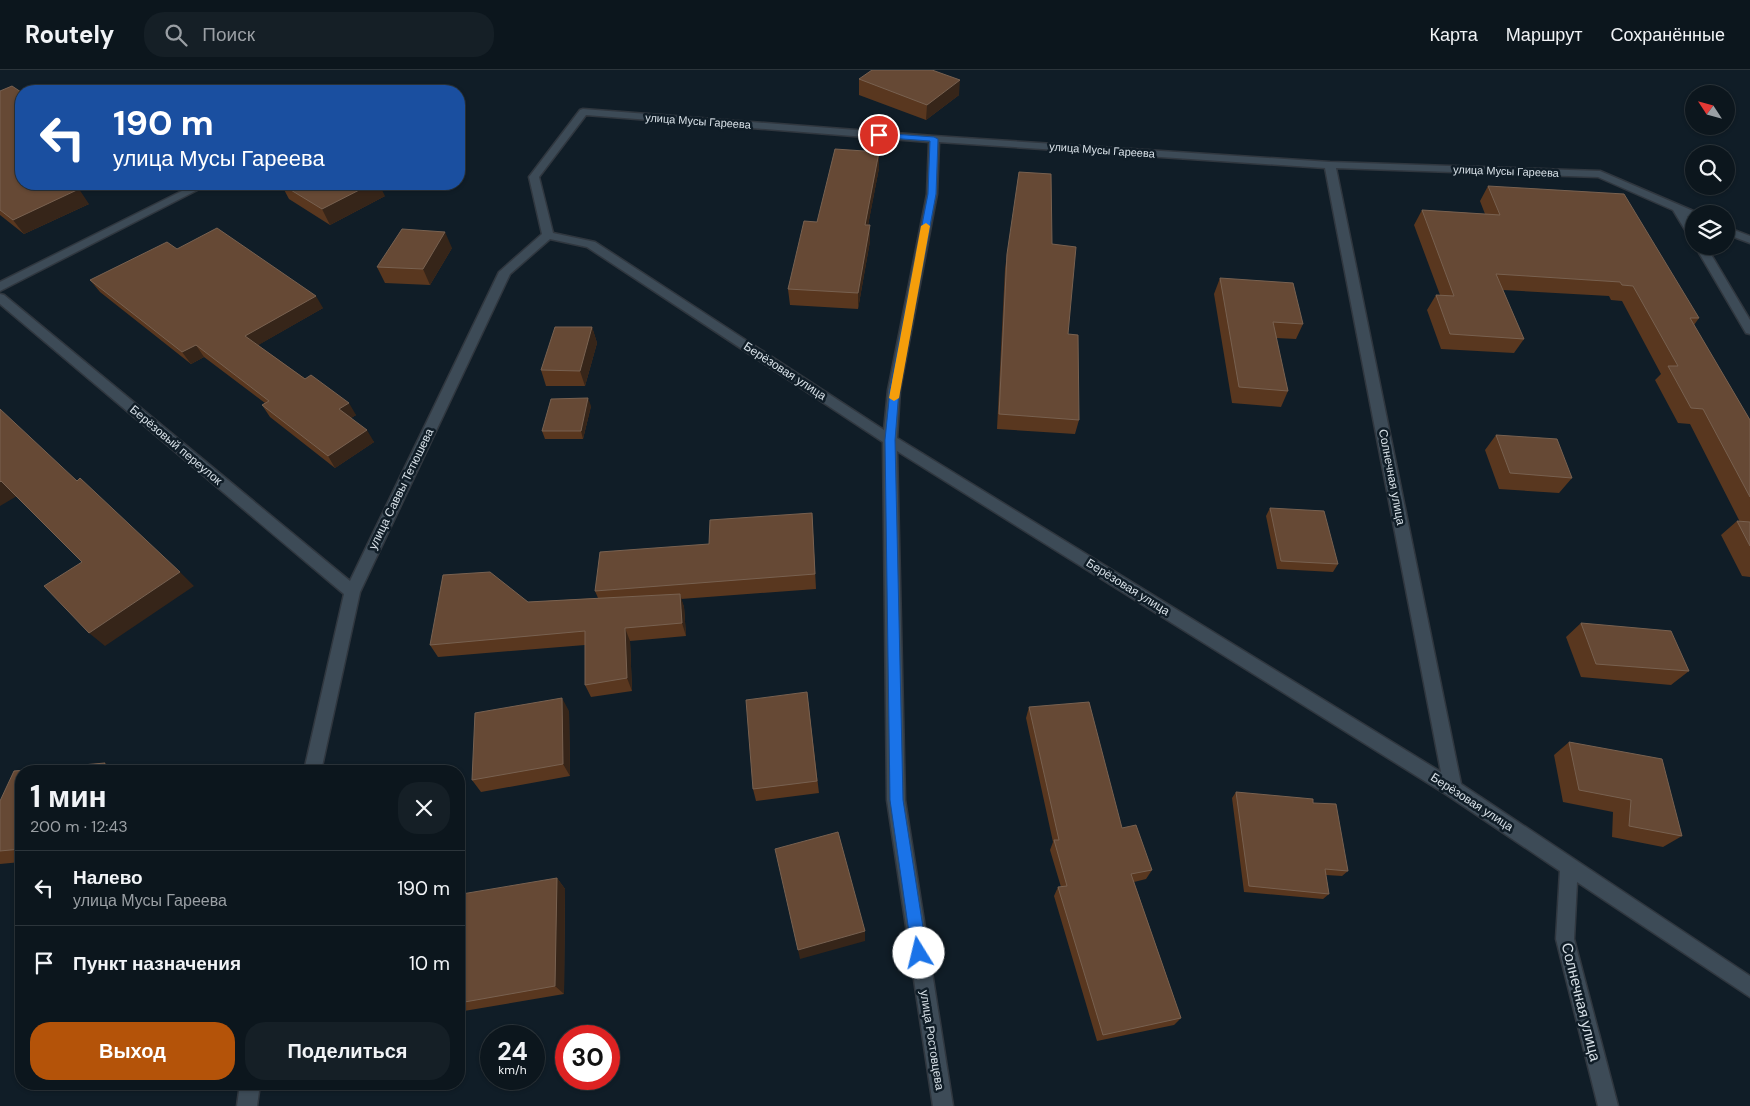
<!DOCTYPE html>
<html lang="ru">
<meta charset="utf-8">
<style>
body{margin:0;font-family:"DM Sans",sans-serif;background:#151f26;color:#f1f3f6;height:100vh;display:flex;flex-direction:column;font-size:19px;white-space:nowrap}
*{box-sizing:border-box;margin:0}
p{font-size:16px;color:#9a9fa4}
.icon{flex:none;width:28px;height:28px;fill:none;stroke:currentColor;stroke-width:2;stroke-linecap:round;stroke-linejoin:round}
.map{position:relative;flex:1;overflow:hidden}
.drawer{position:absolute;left:15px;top:695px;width:450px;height:325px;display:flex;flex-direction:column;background:#0c161d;border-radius:20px;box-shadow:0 1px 4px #0004,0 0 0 1px #2c353b}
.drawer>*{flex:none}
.banner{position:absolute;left:15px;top:15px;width:450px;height:105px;border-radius:20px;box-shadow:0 1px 4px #0004,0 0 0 1px #2c353b;background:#1a4fa0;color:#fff;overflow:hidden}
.needle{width:32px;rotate:306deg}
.tools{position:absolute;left:1685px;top:15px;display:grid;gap:10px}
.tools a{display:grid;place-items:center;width:50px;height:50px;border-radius:50%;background:#0c161d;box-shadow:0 1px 4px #0004,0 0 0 1px #2c353b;font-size:25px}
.speed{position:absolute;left:480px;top:955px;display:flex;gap:10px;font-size:25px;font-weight:700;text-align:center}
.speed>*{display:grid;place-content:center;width:65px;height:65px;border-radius:50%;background:#0c161d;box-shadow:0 1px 4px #0004,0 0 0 1px #2c353b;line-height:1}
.speed small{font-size:12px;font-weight:400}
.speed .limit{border:8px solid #d22;background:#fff;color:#111}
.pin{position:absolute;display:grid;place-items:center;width:42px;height:42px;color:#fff;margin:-21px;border:2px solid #fff;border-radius:50%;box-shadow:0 1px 5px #0007}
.me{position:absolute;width:55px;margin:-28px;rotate:351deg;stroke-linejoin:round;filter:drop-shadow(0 0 4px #0008)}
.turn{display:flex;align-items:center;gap:18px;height:105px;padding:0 15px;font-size:22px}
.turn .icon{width:65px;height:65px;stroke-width:2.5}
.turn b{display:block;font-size:35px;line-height:42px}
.round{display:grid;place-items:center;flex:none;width:52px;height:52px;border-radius:20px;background:#151f26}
.summary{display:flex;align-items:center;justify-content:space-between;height:85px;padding:0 15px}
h1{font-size:30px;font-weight:700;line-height:38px}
.action{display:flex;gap:10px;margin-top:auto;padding:10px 15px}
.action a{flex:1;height:58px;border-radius:20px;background:#b45309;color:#fff;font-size:20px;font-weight:700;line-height:58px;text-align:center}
.action a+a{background:#151f26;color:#f1f3f6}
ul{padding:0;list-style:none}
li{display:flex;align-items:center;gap:15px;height:75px;padding:0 15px;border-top:1px solid #2c353b}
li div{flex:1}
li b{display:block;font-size:19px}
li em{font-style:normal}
header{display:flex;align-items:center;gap:30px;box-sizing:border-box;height:70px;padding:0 25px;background:#0c161d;border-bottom:1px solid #2c353b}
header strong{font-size:24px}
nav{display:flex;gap:28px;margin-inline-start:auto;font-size:18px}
.search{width:350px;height:45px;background:#151f26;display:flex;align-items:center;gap:12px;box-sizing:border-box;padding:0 18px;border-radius:20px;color:#9a9fa4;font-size:19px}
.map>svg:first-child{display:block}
</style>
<header>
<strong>Routely</strong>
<div class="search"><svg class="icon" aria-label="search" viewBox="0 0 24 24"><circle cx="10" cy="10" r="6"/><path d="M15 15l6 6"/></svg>Поиск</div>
<nav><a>Карта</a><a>Маршрут</a><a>Сохранённые</a></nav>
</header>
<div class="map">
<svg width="1750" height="1036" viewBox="0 0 1750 1036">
<rect width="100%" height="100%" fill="#101d27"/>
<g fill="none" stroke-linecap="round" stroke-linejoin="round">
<!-- lane casing -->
<g stroke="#30373f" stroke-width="3">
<path id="lane" d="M 196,114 L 209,114 L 0,221 L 0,212 Z"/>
</g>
<!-- street casing -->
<g stroke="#30373f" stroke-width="3">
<path id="street" d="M 583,39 L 934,66 L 1330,92 L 1600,101 L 1698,143 L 1694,144 L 1694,148 L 1687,146 L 1694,157 L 1694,169 L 1690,168 L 1673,140 L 1598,107 L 1336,98 L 1461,714 L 1750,906 L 1750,927 L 1577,812 L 1574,869 L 1618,1036 L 1598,1036 L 1556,869 L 1560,801 L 1447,725 L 897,381 L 905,730 L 953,1036 L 933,1036 L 887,730 L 883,372 L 587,177 L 550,169 L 510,204 L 360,522 L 321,701 L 304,701 L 344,524 L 0,234 L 0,224 L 4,225 L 350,511 L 499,202 L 542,164 L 529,107 L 580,40 ZM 586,45 L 929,72 L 927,124 L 888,320 L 884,360 L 595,172 L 553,163 L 539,107 ZM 939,72 L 1325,98 L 1441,702 L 897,368 L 900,320 L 937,124 Z
M 1726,157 L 1750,166 L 1750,173 L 1726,164 Z
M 1695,176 L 1706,176 L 1750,250 L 1750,264 L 1746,263 Z
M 240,1014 L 260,1014 L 257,1036 L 237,1036 Z"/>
</g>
<!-- lane -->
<use href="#lane" fill="#3d4b57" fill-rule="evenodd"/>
<!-- street -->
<use href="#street" fill="#3d4b57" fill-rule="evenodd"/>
</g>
<!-- wall -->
<path fill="#59371f" d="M 859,9 L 959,25 L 926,50 L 859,25 Z
M 0,21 L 21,114 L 89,134 L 24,164 L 0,145 Z
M 879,98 L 868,155 L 870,171 L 858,239 L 790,235 L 788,219 L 817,152 Z
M 281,114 L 385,126 L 330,155 L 289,129 Z
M 1488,116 L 1699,248 L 1694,255 L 1750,350 L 1750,507 L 1742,506 L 1721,465 L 1737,451 L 1740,452 L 1690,354 L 1678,353 L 1655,310 L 1661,304 L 1622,231 L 1611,230 L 1609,226 L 1503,220 L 1524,269 L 1514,283 L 1441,279 L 1427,240 L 1436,225 L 1440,225 L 1414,155 L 1422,140 L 1485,144 L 1480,131 Z
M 452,178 L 430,215 L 385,213 L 377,197 Z
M 177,179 L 323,238 L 258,275 L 356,345 L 351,348 L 374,372 L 335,398 L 270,347 L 262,335 L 265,333 L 204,287 L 191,294 L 100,222 L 90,210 Z
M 1007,184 L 1068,264 L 1079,350 L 1075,364 L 997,359 L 1005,199 Z
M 1220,208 L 1303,254 L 1296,269 L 1276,268 L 1288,321 L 1281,337 L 1232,333 L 1214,224 Z
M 592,257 L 597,273 L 585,316 L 546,316 L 541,300 Z
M 591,336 L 583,369 L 545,369 L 542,361 Z
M 1496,365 L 1572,408 L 1559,423 L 1499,419 L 1485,380 Z
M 1270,438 L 1338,494 L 1333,502 L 1277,499 L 1266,446 Z
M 812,443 L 816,519 L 681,529 L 684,537 L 686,566 L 630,571 L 632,621 L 591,627 L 585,615 L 585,575 L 438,587 L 430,575 L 528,532 L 598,528 L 595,521 L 709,474 Z
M 1581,553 L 1689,601 L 1671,615 L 1581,607 L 1566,567 Z
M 807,622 L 819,723 L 756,731 L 753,719 Z
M 1029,637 L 1122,758 L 1152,800 L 1146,809 L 1134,812 L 1181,948 L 1174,955 L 1097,971 L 1054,826 L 1058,817 L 1061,817 L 1050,780 L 1053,772 L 1026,648 Z
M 569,641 L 570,706 L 481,722 L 472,710 Z
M 1569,672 L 1682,766 L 1663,777 L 1612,767 L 1613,742 L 1563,732 L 1554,685 Z
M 21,701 L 21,792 L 0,794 L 0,731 Z
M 1236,722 L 1313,733 L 1348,801 L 1342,806 L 1326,805 L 1329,824 L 1323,829 L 1244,822 L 1232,728 Z
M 557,808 L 565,819 L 564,924 L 464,941 L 459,937 L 459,861 Z"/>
<!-- shaded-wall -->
<path fill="#362519" d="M 960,10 L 959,25 L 926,50 L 927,35 Z
M 879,82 L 879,98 L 865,171 L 865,155 Z
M 371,114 L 379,114 L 385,126 L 330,155 L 322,139 Z
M 79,119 L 89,134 L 24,164 L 13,150 Z
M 870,155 L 870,171 L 858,239 L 858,223 Z
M 445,162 L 452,178 L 430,215 L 423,199 Z
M 316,226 L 323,238 L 253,278 L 245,266 Z
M 592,257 L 597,273 L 585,316 L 580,301 Z
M 196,275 L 204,287 L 191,294 L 182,282 Z
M 588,328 L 591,336 L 583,369 L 581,361 Z
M 349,333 L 356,345 L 346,351 L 339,339 Z
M 367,360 L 374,372 L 335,398 L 328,386 Z
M 1,411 L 17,426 L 0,436 L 0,412 Z
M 180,502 L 194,516 L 105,576 L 89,563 Z
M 680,524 L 684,537 L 686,566 L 682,553 Z
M 625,558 L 630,571 L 632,621 L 627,608 Z
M 562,628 L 569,641 L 570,706 L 563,694 Z
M 105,693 L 118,701 L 102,701 Z
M 557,808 L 565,819 L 564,924 L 555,916 Z
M 865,861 L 865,871 L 800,889 L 798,880 Z"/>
<!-- building -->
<path fill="#664935" stroke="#786150" d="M 872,0 L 932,0 L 960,10 L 927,35 L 859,9 Z
M 12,16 L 21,22 L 21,114 L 71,114 L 79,119 L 13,150 L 0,140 L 0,21 Z
M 835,79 L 879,82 L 865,155 L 870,155 L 858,223 L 788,219 L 804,151 L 817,152 Z
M 1019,102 L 1051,104 L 1052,174 L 1076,177 L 1068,264 L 1078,265 L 1079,350 L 999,344 L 1007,184 Z
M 281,114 L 371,114 L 322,139 Z
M 1488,116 L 1624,124 L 1699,248 L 1690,248 L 1750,350 L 1750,427 L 1703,339 L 1691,338 L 1668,296 L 1678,296 L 1633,216 L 1622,215 L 1620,212 L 1496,204 L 1524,269 L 1450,264 L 1436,225 L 1454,226 L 1422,140 L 1500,145 Z
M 217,158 L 316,226 L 245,266 L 305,309 L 311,305 L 349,333 L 339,339 L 367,360 L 328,386 L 262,335 L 269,331 L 196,275 L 182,282 L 90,210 L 167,172 L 177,179 Z
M 402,159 L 445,162 L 423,199 L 377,197 Z
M 1220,208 L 1293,213 L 1303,254 L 1273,252 L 1288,321 L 1239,317 Z
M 555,257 L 592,257 L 580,301 L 541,300 Z
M 588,328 L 581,361 L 542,361 L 551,329 Z
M 0,339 L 77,411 L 80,408 L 180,502 L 89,563 L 44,516 L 82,492 L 1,411 L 0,412 Z
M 1496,365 L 1557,369 L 1572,408 L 1510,403 Z
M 1270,438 L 1324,441 L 1338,494 L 1281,491 Z
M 812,443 L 815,504 L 595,521 L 600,482 L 709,474 L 710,450 Z
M 1737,451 L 1750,452 L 1750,476 Z
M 490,502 L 528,532 L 680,524 L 682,553 L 625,558 L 627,608 L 585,615 L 585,561 L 430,575 L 443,505 Z
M 1581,553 L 1671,561 L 1689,601 L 1596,594 Z
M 807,622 L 817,711 L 753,719 L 746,630 Z
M 562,628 L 563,694 L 472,710 L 475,643 Z
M 1089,632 L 1122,758 L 1136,755 L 1152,800 L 1131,804 L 1181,948 L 1103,965 L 1058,817 L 1067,816 L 1054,770 L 1059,770 L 1029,637 Z
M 1569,672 L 1662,689 L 1682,766 L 1629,756 L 1631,730 L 1579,720 Z
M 105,693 L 102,701 L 21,701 L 21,779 L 0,781 L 0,731 L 14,701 Z
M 1236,722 L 1313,729 L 1313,733 L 1336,734 L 1348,801 L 1325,799 L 1329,824 L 1249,816 Z
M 838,762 L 865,861 L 798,880 L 775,779 Z
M 557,808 L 555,916 L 459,933 L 459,861 L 462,824 Z"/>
<!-- route -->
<path fill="#1a73e8" stroke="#114b97" d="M 879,63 L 934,67 L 938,69 L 936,124 L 899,320 L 895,370 L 903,730 L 927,883 L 924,888 L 919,890 L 914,888 L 912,883 L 890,730 L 885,370 L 890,320 L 928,124 L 930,71 L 876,67 L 876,63 Z"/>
<!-- slow -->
<path fill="#f59e0b" d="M 926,153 L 930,156 L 899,328 L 894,331 L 889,328 L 921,156 Z"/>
<g text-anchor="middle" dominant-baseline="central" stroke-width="5" stroke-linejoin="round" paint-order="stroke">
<!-- far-street labels -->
<g font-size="11" fill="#d7e0e7" stroke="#101d27">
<text transform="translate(698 51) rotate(4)">улица Мусы Гареева</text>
<text transform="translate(1102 80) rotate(4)">улица Мусы Гареева</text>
<text transform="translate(1506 101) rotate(2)">улица Мусы Гареева</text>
</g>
<!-- street labels -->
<g font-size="12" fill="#d7e0e7" stroke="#101d27">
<text transform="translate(785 301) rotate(33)">Берёзовая улица</text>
<text transform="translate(176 375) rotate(40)">Берёзовый переулок</text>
<text transform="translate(1392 407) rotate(79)">Солнечная улица</text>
<text transform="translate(401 419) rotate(-64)">улица Саввы Тетюшева</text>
<text transform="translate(1128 517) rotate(32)">Берёзовая улица</text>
<text transform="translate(1472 732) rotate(33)">Берёзовая улица</text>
<text transform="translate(932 970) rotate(81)">улица Ростовцева</text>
</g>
<!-- near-street labels -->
<g font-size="15" fill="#d7e0e7" stroke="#101d27">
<text transform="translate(1581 932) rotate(76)">Солнечная улица</text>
</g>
</g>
</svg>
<div class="tools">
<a><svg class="needle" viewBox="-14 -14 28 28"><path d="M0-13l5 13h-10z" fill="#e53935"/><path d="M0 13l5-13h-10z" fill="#9a9fa4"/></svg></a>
<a><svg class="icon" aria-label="search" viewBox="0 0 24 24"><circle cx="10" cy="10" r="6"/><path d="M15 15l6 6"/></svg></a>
<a><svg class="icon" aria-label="layers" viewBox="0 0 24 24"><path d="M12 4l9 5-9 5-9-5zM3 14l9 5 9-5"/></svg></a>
</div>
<div class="speed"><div>24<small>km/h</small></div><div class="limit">30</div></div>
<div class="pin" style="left:879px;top:65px;background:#d93025"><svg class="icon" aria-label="arrive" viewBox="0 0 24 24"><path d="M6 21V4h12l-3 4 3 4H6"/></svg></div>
<svg class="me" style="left:919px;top:883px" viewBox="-20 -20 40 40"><circle r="19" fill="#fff"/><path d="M0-13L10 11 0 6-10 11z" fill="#1a73e8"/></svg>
<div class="banner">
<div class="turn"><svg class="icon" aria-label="left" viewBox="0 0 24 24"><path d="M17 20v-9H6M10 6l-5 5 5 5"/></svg><div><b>190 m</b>улица Мусы Гареева</div></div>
</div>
<section class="drawer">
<div class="summary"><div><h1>1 мин</h1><p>200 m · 12:43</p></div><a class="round"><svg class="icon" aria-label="close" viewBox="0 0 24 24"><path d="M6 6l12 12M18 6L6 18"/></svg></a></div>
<ul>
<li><svg class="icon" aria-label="left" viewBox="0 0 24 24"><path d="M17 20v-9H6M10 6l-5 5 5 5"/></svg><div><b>Налево</b><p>улица Мусы Гареева</p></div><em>190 m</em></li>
<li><svg class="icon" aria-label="arrive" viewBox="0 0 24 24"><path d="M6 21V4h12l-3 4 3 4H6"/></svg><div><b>Пункт назначения</b></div><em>10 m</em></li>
</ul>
<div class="action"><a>Выход</a><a>Поделиться</a></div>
</section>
</div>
